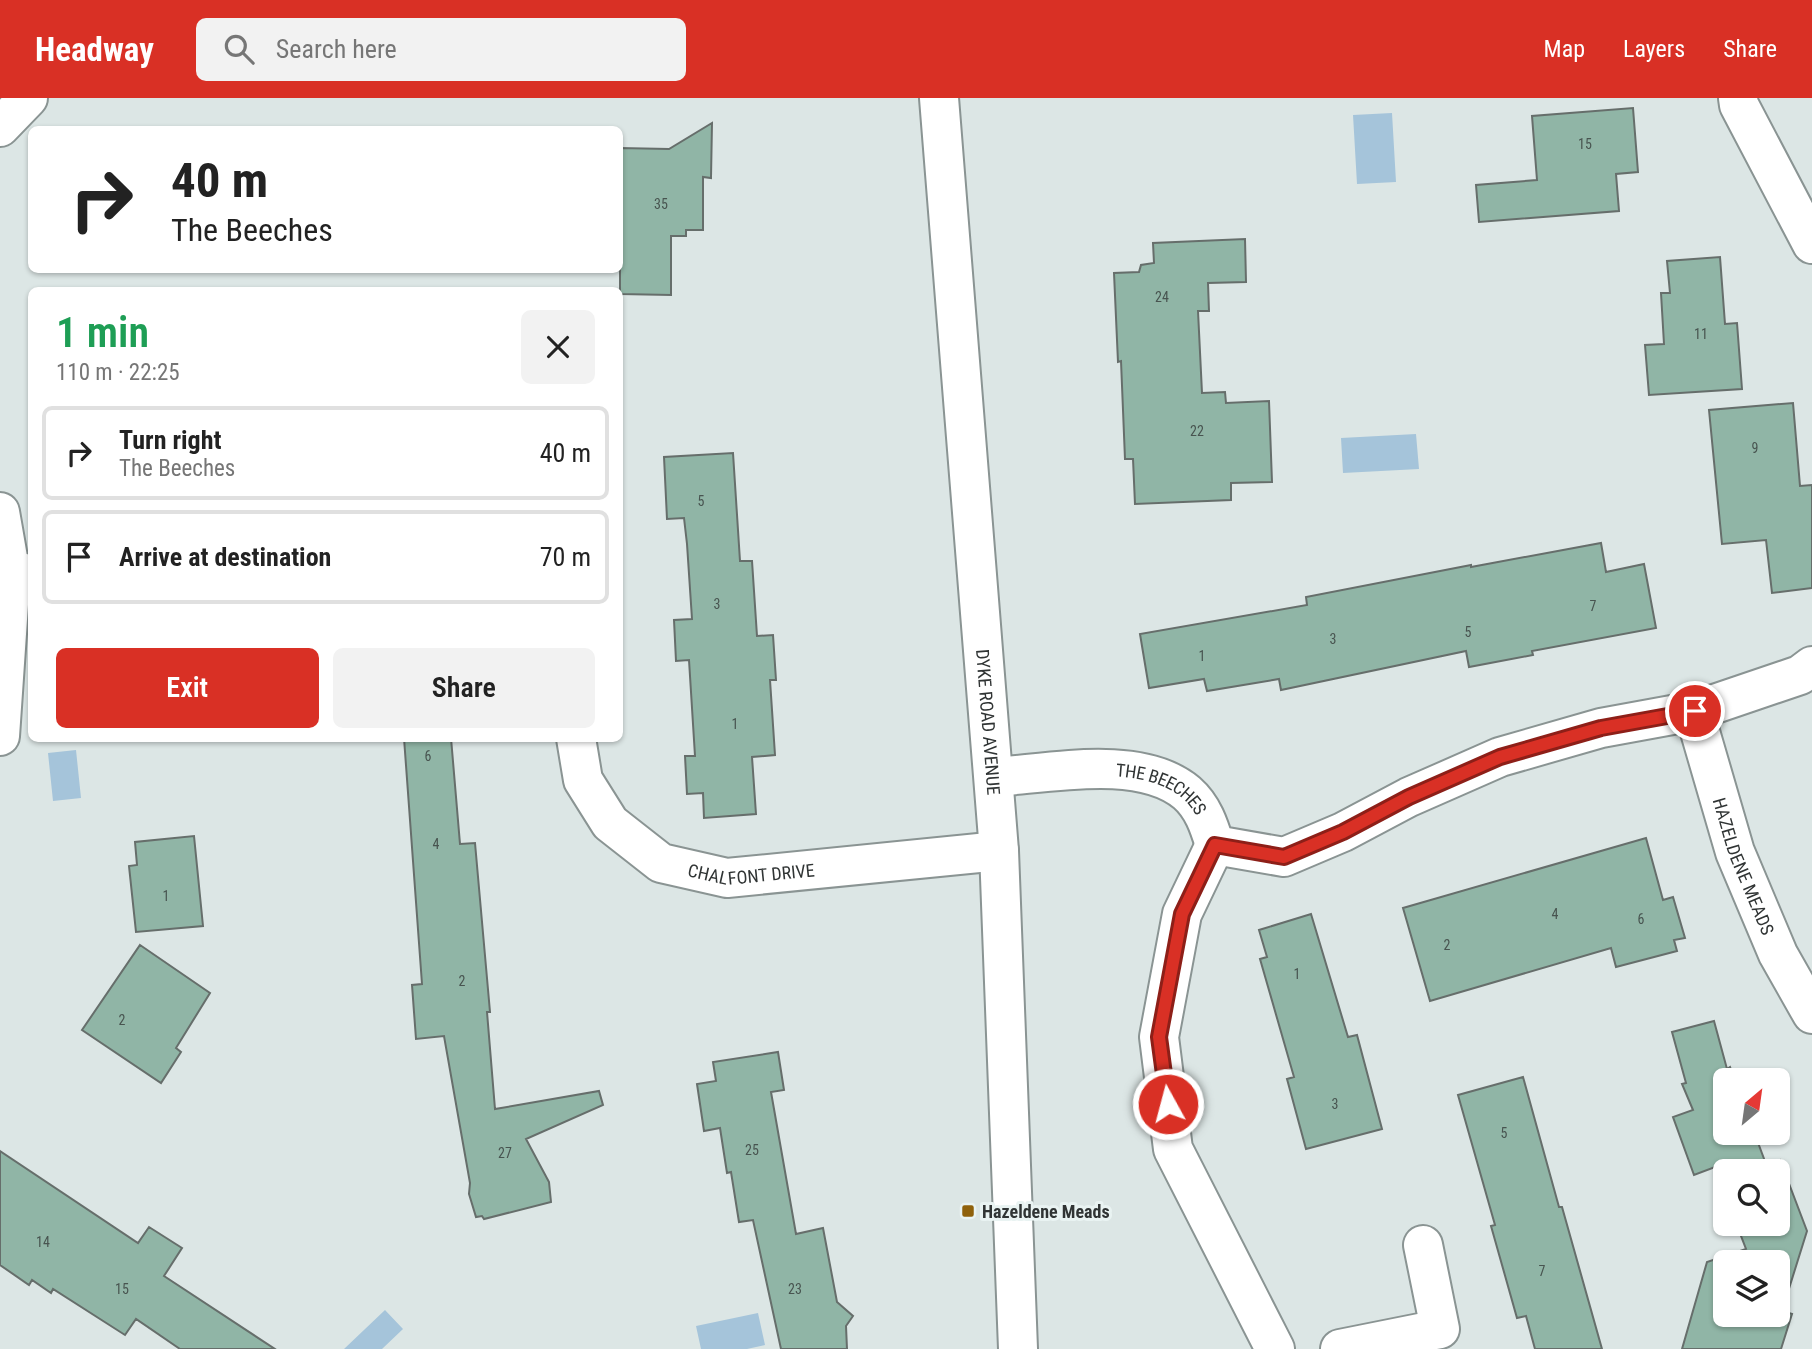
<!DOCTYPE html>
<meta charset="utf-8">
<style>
body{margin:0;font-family:"Roboto Condensed",sans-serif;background:#f2f2f2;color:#222;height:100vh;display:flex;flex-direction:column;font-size:26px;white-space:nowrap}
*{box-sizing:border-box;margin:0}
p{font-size:23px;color:#767676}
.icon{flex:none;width:38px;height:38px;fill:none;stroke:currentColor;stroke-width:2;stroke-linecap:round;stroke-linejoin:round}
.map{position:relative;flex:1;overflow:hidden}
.panel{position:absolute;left:28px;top:189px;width:595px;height:455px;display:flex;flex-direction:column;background:#fff;border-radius:10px;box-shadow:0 2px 5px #0004}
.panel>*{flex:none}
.banner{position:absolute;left:28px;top:28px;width:595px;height:147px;border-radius:10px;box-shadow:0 2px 5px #0004;background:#fff;color:#222;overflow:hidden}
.needle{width:46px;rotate:29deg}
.buttons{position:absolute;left:1713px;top:970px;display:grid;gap:14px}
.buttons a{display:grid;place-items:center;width:77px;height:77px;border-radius:10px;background:#fff;box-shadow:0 2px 5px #0004;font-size:35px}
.pin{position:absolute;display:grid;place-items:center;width:60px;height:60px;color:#fff;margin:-30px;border:4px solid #fff;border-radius:50%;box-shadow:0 2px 7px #0007}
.me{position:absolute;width:77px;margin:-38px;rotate:353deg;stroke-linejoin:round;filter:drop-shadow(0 0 5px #0008)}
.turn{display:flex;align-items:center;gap:24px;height:147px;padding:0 28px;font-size:32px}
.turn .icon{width:91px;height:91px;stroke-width:2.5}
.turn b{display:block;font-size:49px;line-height:60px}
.round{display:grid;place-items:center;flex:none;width:74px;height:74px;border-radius:10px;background:#f2f2f2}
.headline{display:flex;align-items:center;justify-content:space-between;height:119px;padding:0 28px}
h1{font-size:42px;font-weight:600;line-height:52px;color:#1e9e55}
.primary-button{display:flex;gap:14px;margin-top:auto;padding:14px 28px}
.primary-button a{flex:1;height:80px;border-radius:10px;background:#d93025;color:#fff;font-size:28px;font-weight:600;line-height:80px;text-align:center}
.primary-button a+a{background:#f2f2f2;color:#222}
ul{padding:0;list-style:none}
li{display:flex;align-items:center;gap:21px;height:94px;margin:0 14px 10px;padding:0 14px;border:4px solid #e0e0e0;border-radius:10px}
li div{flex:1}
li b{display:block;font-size:26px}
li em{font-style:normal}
header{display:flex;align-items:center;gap:42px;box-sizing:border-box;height:98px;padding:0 35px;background:#d93025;color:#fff}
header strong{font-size:33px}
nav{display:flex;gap:38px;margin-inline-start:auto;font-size:24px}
.search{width:490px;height:63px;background:#f2f2f2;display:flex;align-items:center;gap:18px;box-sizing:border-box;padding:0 24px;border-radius:10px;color:#767676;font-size:26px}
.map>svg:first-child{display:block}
</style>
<header>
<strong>Headway</strong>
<div class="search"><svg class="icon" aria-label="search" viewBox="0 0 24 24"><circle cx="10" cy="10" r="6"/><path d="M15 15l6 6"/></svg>Search here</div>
<nav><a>Map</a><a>Layers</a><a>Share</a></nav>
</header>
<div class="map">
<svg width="1812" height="1251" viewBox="0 0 1812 1251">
<rect width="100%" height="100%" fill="#dce6e5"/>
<!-- water -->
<path fill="#a5c4da" d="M 1392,15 L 1396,84 L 1357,86 L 1353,17 Z
M 1416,336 L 1419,371 L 1343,375 L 1341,340 Z
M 76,652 L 81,700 L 53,703 L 48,655 Z
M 385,1212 L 403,1231 L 382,1251 L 344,1251 Z
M 758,1215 L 765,1247 L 747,1251 L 701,1251 L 696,1228 Z"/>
<!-- building -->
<path fill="#90b5a6" stroke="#666e6b" stroke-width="2" fill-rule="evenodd" d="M 1633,10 L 1638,74 L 1616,76 L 1619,113 L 1479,124 L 1476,87 L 1537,82 L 1532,18 Z
M 712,25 L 711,80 L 703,79 L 703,132 L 686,132 L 686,138 L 671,138 L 671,197 L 620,196 L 620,50 L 669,51 Z
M 1245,141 L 1246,184 L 1208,185 L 1209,213 L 1198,213 L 1202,295 L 1225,294 L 1226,305 L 1269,303 L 1272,384 L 1231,385 L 1231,402 L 1135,406 L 1133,361 L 1125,361 L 1121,263 L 1118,264 L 1114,175 L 1139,174 L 1141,167 L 1154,165 L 1153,145 Z
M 1720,159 L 1725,226 L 1737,225 L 1742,291 L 1649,297 L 1645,247 L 1664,246 L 1661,195 L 1670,195 L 1667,163 Z
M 1793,305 L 1800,388 L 1812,387 L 1812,490 L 1772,495 L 1766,442 L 1722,446 L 1709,312 Z
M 733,355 L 740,463 L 752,463 L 757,538 L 773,537 L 776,582 L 770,582 L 775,657 L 752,659 L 756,716 L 704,720 L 703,695 L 687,696 L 685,658 L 695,658 L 689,562 L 676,563 L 674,522 L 692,521 L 687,446 L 684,420 L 667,421 L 664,359 Z
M 1601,445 L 1606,474 L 1644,466 L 1656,530 L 1532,553 L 1533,557 L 1469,569 L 1466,553 L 1281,592 L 1279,581 L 1207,593 L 1204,581 L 1149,590 L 1140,536 L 1307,507 L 1306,499 L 1471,467 L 1471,469 Z
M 404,640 L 451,640 L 460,746 L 475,745 L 490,914 L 487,914 L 495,1011 L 599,993 L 603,1007 L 526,1041 L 549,1084 L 551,1104 L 484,1121 L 482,1118 L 476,1119 L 469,1096 L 470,1085 L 444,938 L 416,941 L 412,887 L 422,886 Z
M 194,738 L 203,828 L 136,834 L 129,768 L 137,767 L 135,744 Z
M 1646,740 L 1663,802 L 1673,799 L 1685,840 L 1674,842 L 1677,853 L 1616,869 L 1611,850 L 1430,903 L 1403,810 Z
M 1311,816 L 1348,939 L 1357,937 L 1382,1031 L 1306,1051 L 1287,981 L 1294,979 L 1260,861 L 1267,859 L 1259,832 Z
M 140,847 L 210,895 L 176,950 L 181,954 L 161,985 L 82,932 Z
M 1714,923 L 1727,971 L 1730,969 L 1735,982 L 1726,982 L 1726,1034 L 1754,1034 L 1766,1066 L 1780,1062 L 1807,1133 L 1782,1213 L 1792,1216 L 1781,1251 L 1682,1251 L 1707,1164 L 1746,1151 L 1736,1125 L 1778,1125 L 1778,1073 L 1726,1073 L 1726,1097 L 1715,1069 L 1694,1077 L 1673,1019 L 1693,1012 L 1682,986 L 1686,985 L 1672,934 ZM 1726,1164 L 1778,1164 L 1778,1216 L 1726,1216 Z
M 778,954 L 784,992 L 771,994 L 796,1136 L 823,1130 L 837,1204 L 853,1218 L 846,1228 L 847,1251 L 781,1251 L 753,1122 L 739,1124 L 731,1074 L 727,1075 L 720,1030 L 704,1033 L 697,986 L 716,983 L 713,964 Z
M 1523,979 L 1559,1109 L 1562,1109 L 1602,1251 L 1535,1251 L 1526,1218 L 1517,1220 L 1491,1128 L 1495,1127 L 1458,997 Z
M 0,1053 L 138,1145 L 149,1129 L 182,1150 L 164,1178 L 275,1251 L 180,1251 L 136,1221 L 125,1237 L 53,1191 L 51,1195 L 32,1182 L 29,1187 L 0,1167 Z"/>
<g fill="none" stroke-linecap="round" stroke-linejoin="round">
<!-- street casing -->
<g stroke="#8a9493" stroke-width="42">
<g id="street">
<path d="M 1738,0 L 1739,7 L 1812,146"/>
<path d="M 0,29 L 28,0"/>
<path d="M 0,414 L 11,477 L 32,475"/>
<path id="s1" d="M 1694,613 L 1735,754 L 1778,856 L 1812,916"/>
<path d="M 0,638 L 11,477"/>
<path id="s2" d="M 576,640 L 583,682 L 610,725 L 661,765 L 727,780 L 999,753"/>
<path id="s3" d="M 994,679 C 1051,675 1141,656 1187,695 C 1203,709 1209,728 1215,747 L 1284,759 L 1343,734 L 1409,699 L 1500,659 L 1601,630 L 1694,613 L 1800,577 L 1812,568"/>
<path d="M 1215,747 L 1182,816 L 1159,939 L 1173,1051 L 1275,1251"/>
<path d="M 1340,1251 L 1440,1231 L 1423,1147"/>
</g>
</g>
<!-- secondary casing -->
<g stroke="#8a9493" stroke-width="42">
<g id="secondary">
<path id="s4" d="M 939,0 L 999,753 L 1018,1251"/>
</g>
</g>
<!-- street -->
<use href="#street" stroke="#fff" stroke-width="38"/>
<!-- secondary -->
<use href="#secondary" stroke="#fff" stroke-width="38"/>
</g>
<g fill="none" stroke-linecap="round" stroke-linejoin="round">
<!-- route casing -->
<g stroke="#8d1f18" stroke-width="18">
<path id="route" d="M 1168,1006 L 1159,939 L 1182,816 L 1215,747 L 1284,759 L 1343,734 L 1409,699 L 1500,659 L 1601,630 L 1695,613"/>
</g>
<!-- route -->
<use href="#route" stroke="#d93025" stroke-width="12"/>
</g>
<!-- markers -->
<rect fill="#8f610b" stroke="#e9f3f2" stroke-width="2.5" x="961" y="1106" width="14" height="14" rx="3.5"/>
<g text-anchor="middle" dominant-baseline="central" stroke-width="6" stroke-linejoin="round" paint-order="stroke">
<!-- number labels -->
<g font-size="14" fill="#485450">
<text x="1585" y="46">15</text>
<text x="661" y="106">35</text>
<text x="1162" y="199">24</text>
<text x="1701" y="236">11</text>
<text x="1197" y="333">22</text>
<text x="1755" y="350">9</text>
<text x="701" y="403">5</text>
<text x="717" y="506">3</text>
<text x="1593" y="508">7</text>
<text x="1468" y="534">5</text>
<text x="1333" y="541">3</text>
<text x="1202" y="558">1</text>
<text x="735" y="626">1</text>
<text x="428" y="658">6</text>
<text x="436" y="746">4</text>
<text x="166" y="798">1</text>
<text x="1555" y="816">4</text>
<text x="1641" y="821">6</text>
<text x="1447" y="847">2</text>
<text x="1297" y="876">1</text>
<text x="462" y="883">2</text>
<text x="122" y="922">2</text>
<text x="1335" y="1006">3</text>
<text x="1504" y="1035">5</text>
<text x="752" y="1052">25</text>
<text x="505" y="1055">27</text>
<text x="43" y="1144">14</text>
<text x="1542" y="1173">7</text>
<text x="122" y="1191">15</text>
<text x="795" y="1191">23</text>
</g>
<!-- street labels -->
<g font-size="18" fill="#303434" stroke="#e9f3f2">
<text stroke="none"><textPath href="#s4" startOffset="626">DYKE ROAD AVENUE</textPath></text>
<text stroke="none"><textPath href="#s3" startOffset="173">THE BEECHES</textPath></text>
<text stroke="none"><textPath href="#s1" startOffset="163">HAZELDENE MEADS</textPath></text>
<text stroke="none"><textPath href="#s2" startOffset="250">CHALFONT DRIVE</textPath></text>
</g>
<!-- poi labels -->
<g font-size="18" font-weight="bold" fill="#303434" stroke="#e9f3f2" text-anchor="start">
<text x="982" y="1113">Hazeldene Meads</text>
</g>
</g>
</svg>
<div class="buttons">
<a><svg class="needle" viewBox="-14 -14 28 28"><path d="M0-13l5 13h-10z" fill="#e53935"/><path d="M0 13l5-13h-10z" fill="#767676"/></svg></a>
<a><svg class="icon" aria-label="search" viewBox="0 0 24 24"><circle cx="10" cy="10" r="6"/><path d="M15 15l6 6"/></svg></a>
<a><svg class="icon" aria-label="layers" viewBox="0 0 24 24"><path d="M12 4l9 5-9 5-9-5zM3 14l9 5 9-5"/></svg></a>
</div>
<div class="pin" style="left:1695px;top:613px;background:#d93025"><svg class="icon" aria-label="arrive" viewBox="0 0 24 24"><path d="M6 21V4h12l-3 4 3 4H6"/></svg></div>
<svg class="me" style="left:1168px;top:1006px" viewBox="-20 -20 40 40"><circle r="17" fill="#d93025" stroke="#fff" stroke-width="3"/><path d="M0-11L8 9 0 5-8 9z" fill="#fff"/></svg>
<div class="banner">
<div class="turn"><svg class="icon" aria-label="right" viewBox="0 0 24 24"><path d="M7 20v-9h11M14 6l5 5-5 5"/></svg><div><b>40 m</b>The Beeches</div></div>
</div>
<section class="panel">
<div class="headline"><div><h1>1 min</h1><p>110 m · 22:25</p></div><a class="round"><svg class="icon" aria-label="close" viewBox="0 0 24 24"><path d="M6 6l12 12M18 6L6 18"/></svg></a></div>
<ul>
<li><svg class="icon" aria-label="right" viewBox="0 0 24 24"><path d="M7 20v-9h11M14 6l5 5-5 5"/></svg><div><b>Turn right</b><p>The Beeches</p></div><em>40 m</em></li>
<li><svg class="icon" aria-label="arrive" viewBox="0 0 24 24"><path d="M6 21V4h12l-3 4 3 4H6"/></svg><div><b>Arrive at destination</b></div><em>70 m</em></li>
</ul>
<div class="primary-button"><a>Exit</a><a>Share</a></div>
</section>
</div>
